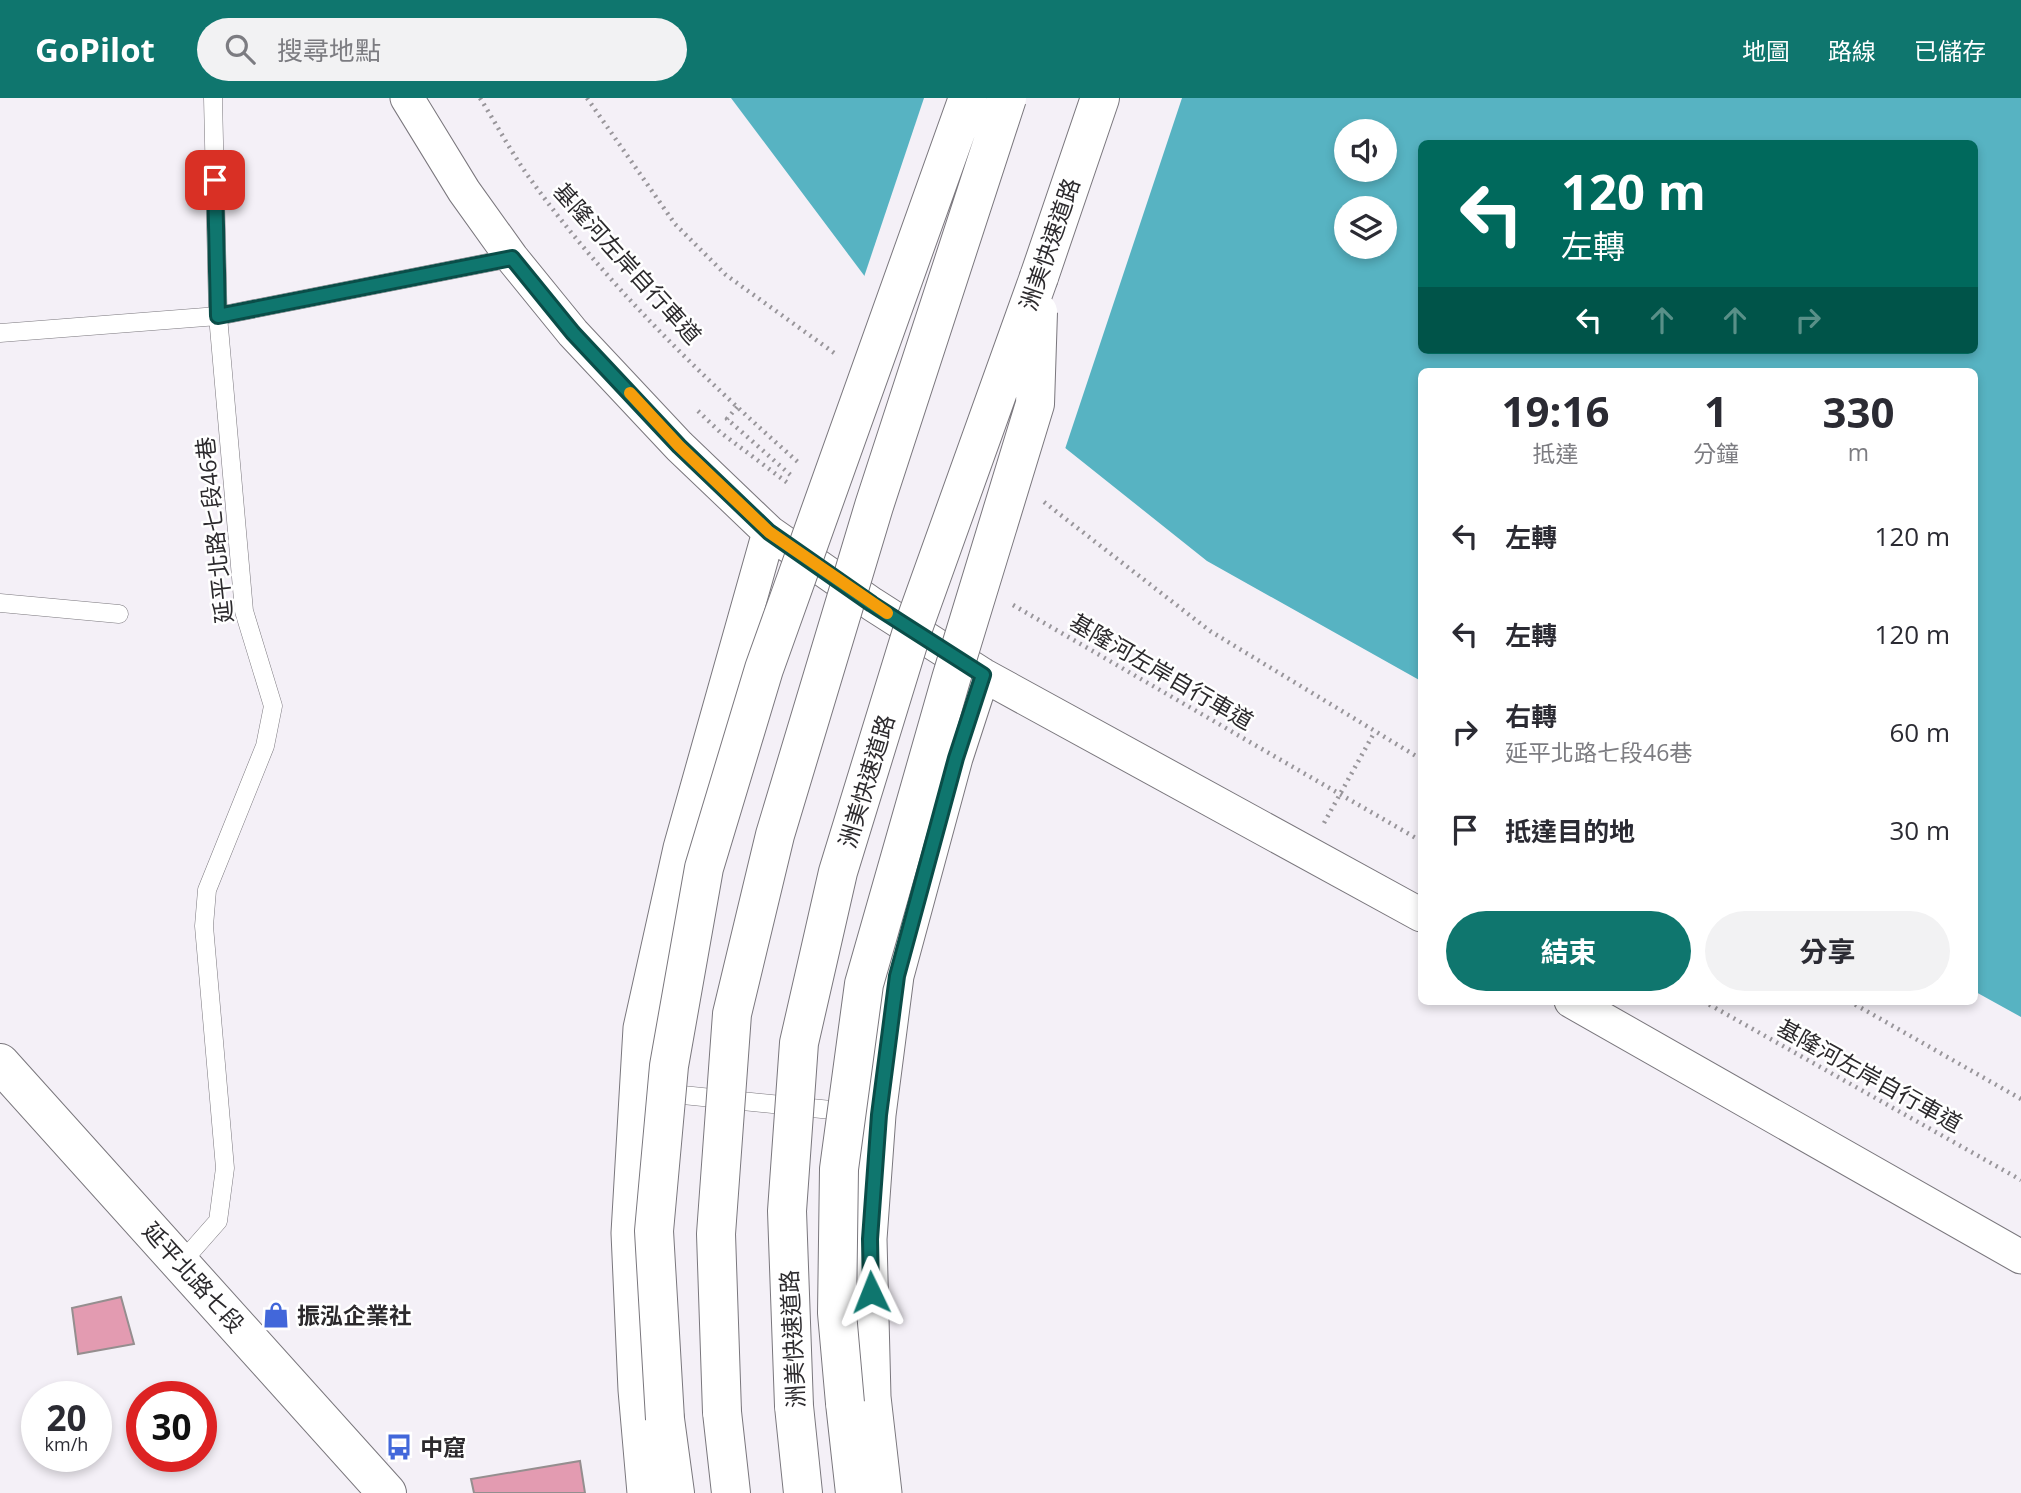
<!DOCTYPE html>
<html lang="zh-TW">
<meta charset="utf-8">
<style>
body{margin:0;font-family:"Open Sans","Noto Sans TC",sans-serif;background:#f2f2f3;color:#2b2b33;height:100vh;display:flex;flex-direction:column;font-size:26px;white-space:nowrap}
*{box-sizing:border-box;margin:0}
p{font-size:23px;color:#7c7c81}
.icon{flex:none;width:38px;height:38px;fill:none;stroke:currentColor;stroke-width:2;stroke-linecap:round;stroke-linejoin:round}
.map{position:relative;flex:1;overflow:hidden}
.panel{position:absolute;left:1418px;top:270px;width:560px;height:637px;display:flex;flex-direction:column;background:#fff;border-radius:10px;box-shadow:0 4px 10px #0003}
.panel>*{flex:none}
.banner{position:absolute;left:1418px;top:42px;width:560px;height:214px;border-radius:10px;box-shadow:0 4px 10px #0003;background:#00695c;color:#fff;overflow:hidden}
.tools{position:absolute;left:1334px;top:21px;display:grid;gap:14px}
.tools a{display:grid;place-items:center;width:63px;height:63px;border-radius:50%;background:#fff;box-shadow:0 4px 10px #0003;font-size:35px}
.speed{position:absolute;left:21px;top:1283px;display:flex;gap:14px;font-size:35px;font-weight:700;text-align:center}
.speed>*{display:grid;place-content:center;width:91px;height:91px;border-radius:50%;background:#fff;box-shadow:0 4px 10px #0003;line-height:1}
.speed small{font-size:18px;font-weight:400}
.speed .limit{border:10px solid #d22;background:#fff;color:#111}
.pin{position:absolute;display:grid;place-items:center;width:60px;height:60px;color:#fff;margin:-30px;border-radius:14px;box-shadow:0 4px 10px #0006}
.me{position:absolute;width:77px;margin:-38px;rotate:358deg;stroke-linejoin:round;filter:drop-shadow(0 0 5px #0008)}
.turn{display:flex;align-items:center;gap:24px;height:147px;padding:0 28px;font-size:32px}
.turn .icon{width:91px;height:91px;stroke-width:2.5}
.turn b{display:block;font-size:49px;line-height:60px}
.lanes{display:flex;align-items:center;height:66px;padding:0 28px;background:#0003;justify-content:center;gap:35px;direction:ltr}
.lanes .off{opacity:.35}
.eta{display:flex;justify-content:space-evenly;align-items:center;height:119px;text-align:center}
.eta b{font-size:42px;font-weight:700;line-height:49px}
.button{display:flex;gap:14px;margin-top:auto;padding:14px 28px}
.button a{flex:1;height:80px;border-radius:42px;background:#0f766e;color:#fff;font-size:28px;font-weight:700;line-height:80px;text-align:center}
.button a+a{background:#f2f2f3;color:#2b2b33}
ul{padding:0;list-style:none}
li{display:flex;align-items:center;gap:21px;height:98px;padding:0 28px}
li div{flex:1}
li b{display:block;font-size:26px}
li em{font-style:normal}
header{display:flex;align-items:center;gap:42px;box-sizing:border-box;height:98px;padding:0 35px;background:#0f766e;color:#fff}
header strong{font-size:33px}
nav{display:flex;gap:38px;margin-inline-start:auto;font-size:24px}
.search{width:490px;height:63px;background:#f2f2f3;display:flex;align-items:center;gap:18px;box-sizing:border-box;padding:0 24px;border-radius:38px;color:#7c7c81;font-size:26px}
.map>svg:first-child{display:block}
</style>
<header>
<strong>GoPilot</strong>
<div class="search"><svg class="icon" aria-label="search" viewBox="0 0 24 24"><circle cx="10" cy="10" r="6"/><path d="M15 15l6 6"/></svg>搜尋地點</div>
<nav><a>地圖</a><a>路線</a><a>已儲存</a></nav>
</header>
<div class="map">
<svg width="2021" height="1395" viewBox="0 0 2021 1395">
<rect width="100%" height="100%" fill="#f4f0f7"/>
<!-- water -->
<path fill="#57b3c2" fill-rule="evenodd" d="M 731,0 L 2021,0 L 2021,919 L 1974,893 L 1974,273 L 1421,273 L 1421,583 L 1207,463 L 887,208 ZM 1346,33 L 1384,33 L 1384,72 L 1346,72 ZM 1421,46 L 1974,46 L 1974,252 L 1421,252 ZM 1346,110 L 1384,110 L 1384,149 L 1346,149 Z"/>
<!-- pier -->
<path fill="#f4f0f7" d="M 924,0 L 1182,0 L 1064,354 L 884,211 L 863,182 Z"/>
<!-- building -->
<path fill="#e39bb1" stroke="#958e8f" stroke-width="2" d="M 121,1199 L 134,1246 L 78,1256 L 72,1210 Z
M 580,1363 L 585,1395 L 474,1395 L 471,1381 Z"/>
<g fill="none" stroke-linecap="round" stroke-linejoin="round">
<!-- lane casing -->
<g stroke="#7a777d" stroke-width="19">
<path id="lane" d="M 0,235 L 218,218 L 512,160
M 0,505 L 119,516
M 663,995 L 851,1014
M 181,1165 L 218,1123 L 225,1070 L 204,828 L 207,792 L 265,648 L 273,608 L 244,513 L 218,218 L 213,0"/>
</g>
<!-- street casing -->
<g stroke="#7a777d" stroke-width="35">
<path id="street" d="M 407,0 L 464,93 L 512,160 L 573,235 L 679,348 L 769,434 L 872,506 L 983,577 L 1421,817
M 1571,903 L 2021,1159
M 644,1395 L 635,1292 L 628,1135 L 640,930 L 680,750 L 769,434
M 885,1395 L 874,1299 L 870,1141 L 879,1017 L 897,878 L 956,660 L 983,577"/>
</g>
<!-- secondary casing -->
<g stroke="#7a777d" stroke-width="40">
<path id="secondary" d="M 0,965 L 387,1395"/>
</g>
<!-- highway casing -->
<g stroke="#7a777d" stroke-width="40">
<path id="highway" d="M 1039,179 L 1100,0
M 845,1305 L 855,1395
M 794,1308 L 803,1395
M 722,1314 L 731,1395
M 665,1321 L 675,1395"/>
</g>
<!-- path -->
<path stroke="#99969b" stroke-width="4.5" stroke-dasharray="2 5" stroke-linecap="butt" d="M 480,0 C 497,27 512,56 531,82 C 605,185 704,281 799,365
M 587,0 L 675,126 L 726,177 L 837,257
M 737,309 L 727,321 L 794,380
M 698,313 L 720,334 L 789,386
M 1044,404 L 1210,533 L 1421,661
M 1013,507 L 1421,743
M 1324,725 L 1374,635
M 1703,903 L 2021,1082
M 1849,903 L 2021,1001"/>
<!-- lane -->
<use href="#lane" stroke="#fff" stroke-width="18"/>
<!-- street -->
<use href="#street" stroke="#fff" stroke-width="33"/>
<!-- secondary -->
<use href="#secondary" stroke="#fff" stroke-width="38"/>
<!-- highway -->
<use href="#highway" stroke="#fff" stroke-width="38"/>
<!-- highway-bridge casing -->
<g stroke="#7a777d" stroke-width="40" stroke-linecap="butt">
<path id="highway-bridge" d="M 845,1305 L 837,1215 L 839,1071 L 864,886 L 951,581 L 1035,306 L 1038,214
M 794,1308 L 787,1113 L 799,945 L 838,774 L 912,533 L 1039,179
M 722,1314 L 716,1136 L 732,916 L 775,737 L 874,408 L 1007,0
M 665,1321 L 654,1133 L 669,968 L 704,770 L 764,571 L 968,0"/>
</g>
<!-- highway-bridge -->
<use href="#highway-bridge" stroke="#fff" stroke-width="38"/>
</g>
<g fill="none" stroke-linecap="round" stroke-linejoin="round">
<!-- route casing -->
<g stroke="#0a4d48" stroke-width="18">
<path id="route" d="M 215,82 L 218,218 L 512,160 L 573,235 L 679,348 L 769,434 L 872,506 L 983,577 L 956,660 L 897,878 L 879,1017 L 870,1141 L 871,1194"/>
</g>
<!-- route -->
<use href="#route" stroke="#0f766e" stroke-width="12"/>
<!-- slow -->
<path stroke="#f59e0b" stroke-width="12" d="M 630,295 L 679,348 L 769,434 L 887,515"/>
</g>
<!-- icons -->
<defs>
<g id="shop-bare" transform="scale(2.1)"><path d="M-5-2.5h2.3a2.7 3.5 0 0 1 5.4 0H5L5.5 6h-11ZM-1.5-2.5h3a1.5 2.3 0 0 0-3 0Z" fill="#4267da" stroke="#fff" stroke-width="2.5" paint-order="stroke"/></g>
<g id="bus-bare" transform="scale(2.1)"><path d="M-5-6H5V4H4V6H2V4H-2V6H-4V4H-5ZM-3.5-4V0h7V-4ZM-3.5 1.2v1.5H-2V1.2ZM2 1.2v1.5H3.5V1.2Z" fill="#4267da" stroke="#fff" stroke-width="2.5" paint-order="stroke"/></g>
</defs>
<g fill-rule="evenodd">
<use href="#shop-bare" x="276" y="1217"/>
<use href="#bus-bare" x="399" y="1349"/>
</g>
<g text-anchor="middle" dominant-baseline="central" stroke-width="5" stroke-linejoin="round" paint-order="stroke">
<!-- street labels -->
<g font-size="23" fill="#2c2a2d" stroke="#fff">
<text transform="translate(1049 146) rotate(-71)">洲美快速道路</text>
<text transform="translate(628 165) rotate(48)">基隆河左岸自行車道</text>
<text transform="translate(214 432) rotate(-96)">延平北路七段46巷</text>
<text transform="translate(1162 573) rotate(30)">基隆河左岸自行車道</text>
<text transform="translate(866 683) rotate(-73)">洲美快速道路</text>
<text transform="translate(1870 977) rotate(29)">基隆河左岸自行車道</text>
<text transform="translate(194 1179) rotate(48)">延平北路七段</text>
<text transform="translate(792 1241) rotate(-93)">洲美快速道路</text>
</g>
<!-- poi labels -->
<g font-size="23" font-weight="bold" fill="#2c2a2d" stroke="#fff" text-anchor="start">
<text x="297" y="1217">振泓企業社</text>
<text x="420" y="1349">中窟</text>
</g>
</g>
</svg>
<div class="tools">
<a><svg class="icon" aria-label="sound" viewBox="0 0 24 24"><path d="M4 9h4l5-4v14l-5-4H4zM17 9q2 3 0 6"/></svg></a>
<a><svg class="icon" aria-label="layers" viewBox="0 0 24 24"><path d="M12 4l9 5-9 5-9-5zM3 14l9 5 9-5"/></svg></a>
</div>
<div class="speed"><div>20<small>km/h</small></div><div class="limit">30</div></div>
<div class="pin" style="left:215px;top:82px;background:#d93025"><svg class="icon" aria-label="arrive" viewBox="0 0 24 24"><path d="M6 21V4h12l-3 4 3 4H6"/></svg></div>
<svg class="me" style="left:871px;top:1194px" viewBox="-20 -20 40 40"><path d="M0-17L14 15 0 8-14 15z" fill="#0f766e" stroke="#fff" stroke-width="4"/></svg>
<div class="banner">
<div class="turn"><svg class="icon" aria-label="left" viewBox="0 0 24 24"><path d="M17 20v-9H6M10 6l-5 5 5 5"/></svg><div><b>120 m</b>左轉</div></div>
<div class="lanes"><svg class="icon" aria-label="left" viewBox="0 0 24 24"><path d="M17 20v-9H6M10 6l-5 5 5 5"/></svg><svg class="icon off" aria-label="ahead" viewBox="0 0 24 24"><path d="M12 20V5M6 11l6-6 6 6"/></svg><svg class="icon off" aria-label="ahead" viewBox="0 0 24 24"><path d="M12 20V5M6 11l6-6 6 6"/></svg><svg class="icon off" aria-label="right" viewBox="0 0 24 24"><path d="M7 20v-9h11M14 6l5 5-5 5"/></svg></div>
</div>
<section class="panel">
<div class="eta">
<div><b>19:16</b><p>抵達</p></div>
<div><b>1</b><p>分鐘</p></div>
<div><b>330</b><p>m</p></div>
</div>
<ul>
<li><svg class="icon" aria-label="left" viewBox="0 0 24 24"><path d="M17 20v-9H6M10 6l-5 5 5 5"/></svg><div><b>左轉</b></div><em>120 m</em></li>
<li><svg class="icon" aria-label="left" viewBox="0 0 24 24"><path d="M17 20v-9H6M10 6l-5 5 5 5"/></svg><div><b>左轉</b></div><em>120 m</em></li>
<li><svg class="icon" aria-label="right" viewBox="0 0 24 24"><path d="M7 20v-9h11M14 6l5 5-5 5"/></svg><div><b>右轉</b><p>延平北路七段46巷</p></div><em>60 m</em></li>
<li><svg class="icon" aria-label="arrive" viewBox="0 0 24 24"><path d="M6 21V4h12l-3 4 3 4H6"/></svg><div><b>抵達目的地</b></div><em>30 m</em></li>
</ul>
<div class="button"><a>結束</a><a>分享</a></div>
</section>
</div>
